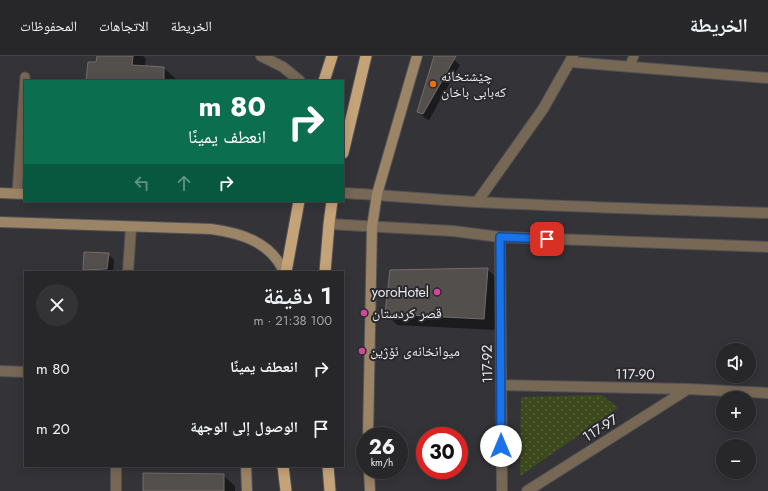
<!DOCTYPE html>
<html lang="ar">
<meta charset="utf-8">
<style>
body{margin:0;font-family:Jost,"Noto Naskh Arabic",sans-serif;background:#333336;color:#f1f3f6;direction:rtl;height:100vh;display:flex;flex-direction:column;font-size:15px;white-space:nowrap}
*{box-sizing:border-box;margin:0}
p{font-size:13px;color:#a4a5a8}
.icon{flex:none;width:22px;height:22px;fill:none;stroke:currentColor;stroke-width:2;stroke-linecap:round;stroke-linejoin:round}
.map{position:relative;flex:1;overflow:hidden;direction:ltr}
.sheet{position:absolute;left:24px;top:215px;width:320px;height:196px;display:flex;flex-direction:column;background:#27272a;border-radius:0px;box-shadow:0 2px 10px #0003,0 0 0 1px #434447;direction:rtl}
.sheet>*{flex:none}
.banner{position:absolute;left:24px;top:24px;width:320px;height:122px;border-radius:0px;box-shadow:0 2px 10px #0003,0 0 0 1px #434447;direction:rtl;background:#0b6e4f;color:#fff;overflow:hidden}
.fabs{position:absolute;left:716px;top:287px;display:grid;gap:8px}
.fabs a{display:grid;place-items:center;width:40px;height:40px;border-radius:50%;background:#27272a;box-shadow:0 2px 10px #0003,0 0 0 1px #434447;font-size:20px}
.speed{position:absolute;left:356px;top:371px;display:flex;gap:8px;font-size:20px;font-weight:700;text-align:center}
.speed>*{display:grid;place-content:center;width:52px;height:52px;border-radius:50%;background:#27272a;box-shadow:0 2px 10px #0003,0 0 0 1px #434447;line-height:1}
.speed small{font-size:10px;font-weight:400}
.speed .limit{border:6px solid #d22;background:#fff;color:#111}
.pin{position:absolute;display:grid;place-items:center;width:34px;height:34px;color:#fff;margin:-17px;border-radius:8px;box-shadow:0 2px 6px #0006}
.me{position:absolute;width:44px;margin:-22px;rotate:0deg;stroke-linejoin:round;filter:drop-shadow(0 0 3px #0008)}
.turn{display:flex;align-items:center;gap:14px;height:84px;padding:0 12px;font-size:18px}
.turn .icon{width:52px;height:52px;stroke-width:2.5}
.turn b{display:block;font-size:28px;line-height:34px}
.lanes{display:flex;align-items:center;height:38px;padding:0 12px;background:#0003;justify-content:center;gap:20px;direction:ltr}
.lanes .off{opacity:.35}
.round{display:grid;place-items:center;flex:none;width:42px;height:42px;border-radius:21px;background:#333336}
.head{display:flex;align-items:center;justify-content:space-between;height:68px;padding:0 12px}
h1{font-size:24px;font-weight:600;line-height:30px}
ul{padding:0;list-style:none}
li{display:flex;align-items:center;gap:12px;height:60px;padding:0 12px}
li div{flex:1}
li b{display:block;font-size:15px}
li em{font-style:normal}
header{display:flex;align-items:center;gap:24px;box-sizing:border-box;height:56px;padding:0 20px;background:#27272a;border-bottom:1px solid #434447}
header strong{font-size:19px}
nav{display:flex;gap:22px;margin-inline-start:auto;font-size:14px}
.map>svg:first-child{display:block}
</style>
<header>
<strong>الخريطة</strong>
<nav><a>الخريطة</a><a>الاتجاهات</a><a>المحفوظات</a></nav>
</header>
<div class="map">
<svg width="768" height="435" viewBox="0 0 768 435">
<defs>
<pattern id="park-dots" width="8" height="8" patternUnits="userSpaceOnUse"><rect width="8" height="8" fill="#3d491c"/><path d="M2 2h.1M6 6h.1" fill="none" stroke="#59633d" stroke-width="1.8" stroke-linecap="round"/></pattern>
</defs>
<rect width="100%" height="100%" fill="#343438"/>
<!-- park -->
<path fill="url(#park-dots)" d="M 602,339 L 618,352 L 520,420 L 521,341 Z"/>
<!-- shadow -->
<path fill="#0007" d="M 98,0 L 143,0 L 146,3 L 145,10 L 164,12 L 176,23 L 175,25 L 87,25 L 97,7 Z
M 436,0 L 449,0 L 460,9 L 429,64 L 425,62 L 418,56 Z
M 108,198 L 114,204 L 113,216 L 86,216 L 84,213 Z
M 487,213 L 499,224 L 496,274 L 397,269 L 386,257 Z
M 223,419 L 235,430 L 235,435 L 144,435 Z"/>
<!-- building -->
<path fill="#534f4d" stroke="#726d6b" d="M 97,0 L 133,0 L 132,9 L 164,11 L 164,25 L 86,25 L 88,6 L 96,6 Z
M 434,0 L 456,0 L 423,58 L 417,56 Z
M 84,196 L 109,197 L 107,213 L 83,214 Z
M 488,212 L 484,263 L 385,258 L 390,214 Z
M 143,417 L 224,418 L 224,435 L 143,435 Z"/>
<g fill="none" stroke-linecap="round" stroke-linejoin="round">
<!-- service casing -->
<g stroke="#515155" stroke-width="11">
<path id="service" d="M 629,11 L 634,0
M 17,138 L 25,21"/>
</g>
<!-- minor casing -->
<g stroke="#515155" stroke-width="12">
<path id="minor" d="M 571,6 L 768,22
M 343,137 C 388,139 432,144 476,146 C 574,151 671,154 768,157
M 477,146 L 543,53 L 573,0
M 329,168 L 453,175 L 500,181 L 768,191
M 500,181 L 502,435
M 128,216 L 131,171
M 0,315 L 25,316
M 501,329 L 688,333 L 768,337
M 116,435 L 116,410
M 527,435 L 688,333"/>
</g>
<!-- tertiary casing -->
<g stroke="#515155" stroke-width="12">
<path id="tertiary" d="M 261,0 L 283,11 L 300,25"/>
</g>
<!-- secondary casing -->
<g stroke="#515155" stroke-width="12">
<path id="secondary" d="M 0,137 L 25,138
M 0,166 L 211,173 C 241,177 271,186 284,216
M 368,380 L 372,171 L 377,138 L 417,0
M 246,410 L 247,435
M 369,414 L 370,435"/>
</g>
<!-- trunk casing -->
<g stroke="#515155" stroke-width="13">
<path id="trunk" d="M 324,25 L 332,0
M 343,97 L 366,0
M 286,216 L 299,145
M 325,216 L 329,168 L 332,145
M 283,410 L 286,435
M 328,410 L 330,435"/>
</g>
<!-- service -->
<use href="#service" stroke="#776855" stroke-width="9"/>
<!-- minor -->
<use href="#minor" stroke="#776855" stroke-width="10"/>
<!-- tertiary -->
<use href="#tertiary" stroke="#776855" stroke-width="10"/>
<!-- secondary -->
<use href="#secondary" stroke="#9c8466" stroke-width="10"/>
<!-- trunk -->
<use href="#trunk" stroke="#c5a378" stroke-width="11"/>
</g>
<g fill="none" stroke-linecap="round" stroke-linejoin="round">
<!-- route casing -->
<g stroke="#114b97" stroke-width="10">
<path id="route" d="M 501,390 L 500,181 L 547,183"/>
</g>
<!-- route -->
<use href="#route" stroke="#1a73e8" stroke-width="7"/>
</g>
<!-- markers -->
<circle fill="#e8710a" stroke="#2a2a2e" stroke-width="1.5" cx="433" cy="28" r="4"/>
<g fill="#d1479c" stroke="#2a2a2e" stroke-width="1.5">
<circle cx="437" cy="236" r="4"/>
<circle cx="364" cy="257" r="4"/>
<circle cx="362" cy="295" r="4"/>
</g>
<g text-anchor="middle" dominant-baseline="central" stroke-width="4" stroke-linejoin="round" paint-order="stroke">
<!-- poi labels -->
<g font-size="14" fill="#eaebed" stroke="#2a2a2e" text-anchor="start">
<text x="441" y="20">چێشتخانە<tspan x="441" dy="16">کەبابی باخان</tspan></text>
<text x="429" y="236" text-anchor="end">yoroHotel</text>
<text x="372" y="257">قصر كردستان</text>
<text x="370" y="295">میوانخانەی ئۆژین</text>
</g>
<!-- street labels -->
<g font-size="14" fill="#eaebed" stroke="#2a2a2e">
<text transform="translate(487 308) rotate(-91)">117-92</text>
<text transform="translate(635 318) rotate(1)">117-90</text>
<text transform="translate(600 372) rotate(-32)">117-97</text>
</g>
</g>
</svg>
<div class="fabs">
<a><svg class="icon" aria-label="sound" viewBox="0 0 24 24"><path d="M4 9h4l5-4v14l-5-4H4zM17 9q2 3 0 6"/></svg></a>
<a>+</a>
<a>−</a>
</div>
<div class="speed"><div>26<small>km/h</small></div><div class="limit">30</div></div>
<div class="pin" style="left:547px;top:183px;background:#d93025"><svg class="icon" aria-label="arrive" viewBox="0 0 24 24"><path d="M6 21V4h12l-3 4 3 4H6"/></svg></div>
<svg class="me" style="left:501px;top:390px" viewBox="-20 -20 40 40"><circle r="19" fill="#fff"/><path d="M0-13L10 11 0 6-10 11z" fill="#1a73e8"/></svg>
<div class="banner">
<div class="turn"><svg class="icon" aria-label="right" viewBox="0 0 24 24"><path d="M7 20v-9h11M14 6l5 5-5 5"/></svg><div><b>80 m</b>انعطف يمينًا</div></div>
<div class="lanes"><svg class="icon off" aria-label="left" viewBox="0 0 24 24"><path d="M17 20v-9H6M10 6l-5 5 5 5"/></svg><svg class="icon off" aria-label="ahead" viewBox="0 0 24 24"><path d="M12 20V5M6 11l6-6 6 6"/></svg><svg class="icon" aria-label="right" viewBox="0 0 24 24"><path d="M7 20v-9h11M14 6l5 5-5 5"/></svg></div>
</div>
<section class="sheet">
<div class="head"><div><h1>1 دقيقة</h1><p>100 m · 21:38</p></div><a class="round"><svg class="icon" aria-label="close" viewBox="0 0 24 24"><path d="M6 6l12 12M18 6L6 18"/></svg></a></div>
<ul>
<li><svg class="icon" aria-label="right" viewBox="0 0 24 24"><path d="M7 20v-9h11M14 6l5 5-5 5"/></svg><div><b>انعطف يمينًا</b></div><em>80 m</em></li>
<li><svg class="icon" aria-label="arrive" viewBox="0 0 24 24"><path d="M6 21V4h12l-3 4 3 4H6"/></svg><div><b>الوصول إلى الوجهة</b></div><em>20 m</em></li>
</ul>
</section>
</div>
